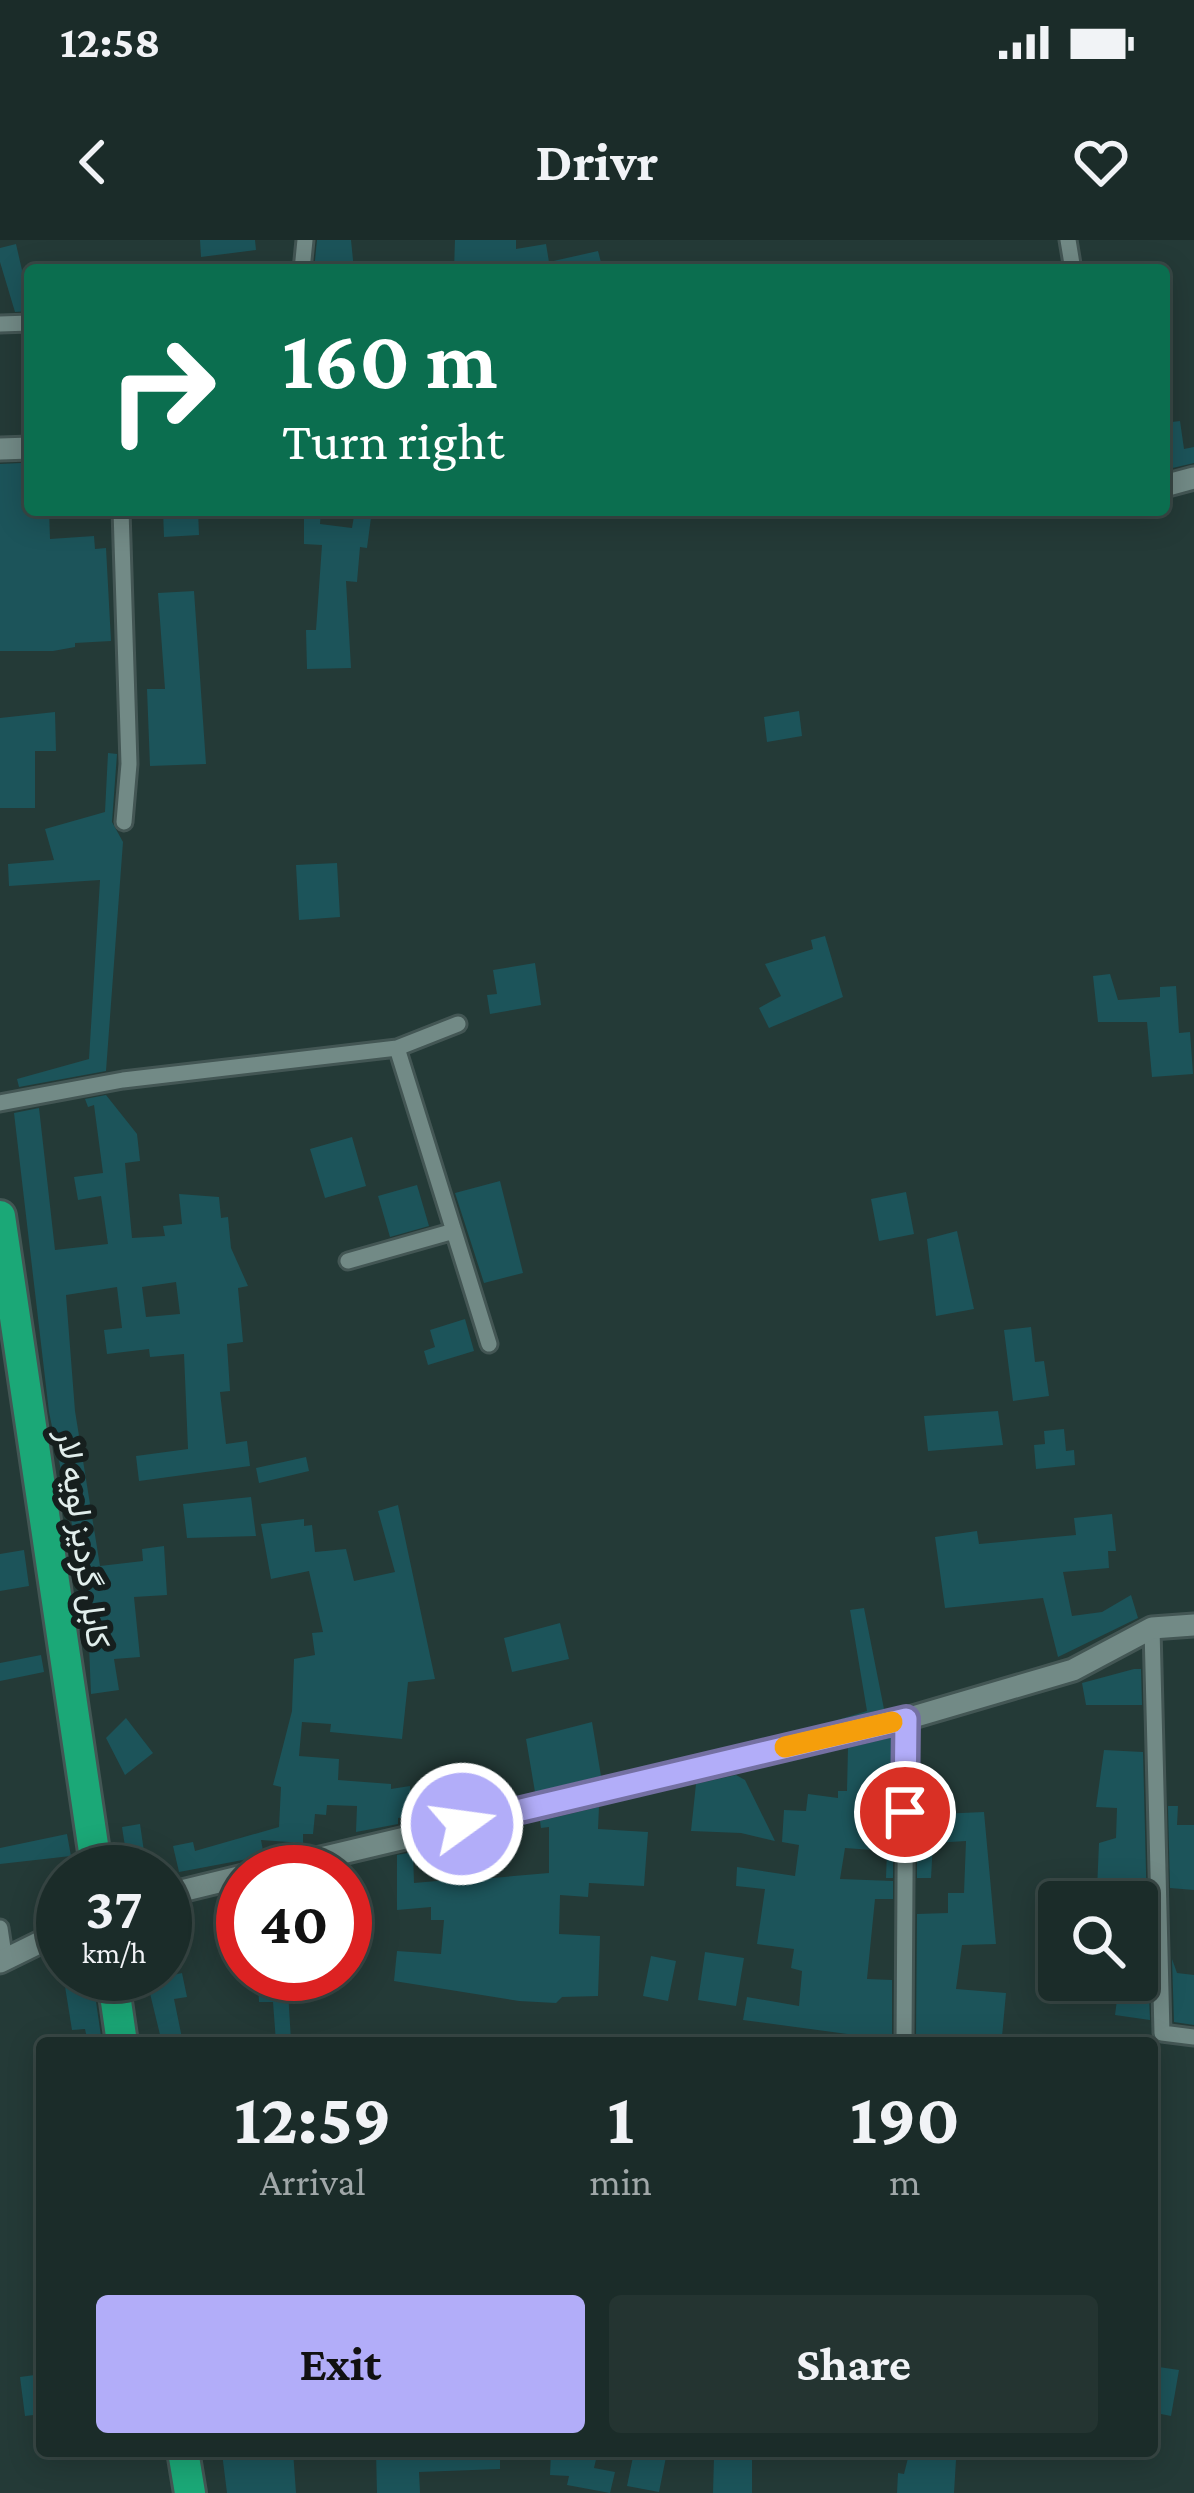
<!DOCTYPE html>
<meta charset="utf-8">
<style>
body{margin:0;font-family:"Crimson Pro",Vazirmatn,serif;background:#243431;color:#f1f3f6;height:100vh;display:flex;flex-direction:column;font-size:45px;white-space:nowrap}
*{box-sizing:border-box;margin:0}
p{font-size:39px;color:#a0a7a8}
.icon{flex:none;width:66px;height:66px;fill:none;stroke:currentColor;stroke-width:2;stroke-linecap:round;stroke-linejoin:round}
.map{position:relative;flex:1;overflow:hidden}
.sheet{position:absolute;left:36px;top:1797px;width:1122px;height:420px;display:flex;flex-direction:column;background:#1b2c29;border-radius:12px;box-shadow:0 6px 30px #0003,0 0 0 3px #394846}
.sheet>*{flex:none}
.hud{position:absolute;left:24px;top:24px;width:1146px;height:252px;border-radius:12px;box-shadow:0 6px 30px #0003,0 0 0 3px #394846;background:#0b6e4f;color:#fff;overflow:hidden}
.controls{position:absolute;left:1038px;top:1641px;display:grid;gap:24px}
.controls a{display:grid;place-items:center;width:120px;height:120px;border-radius:12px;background:#1b2c29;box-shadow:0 6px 30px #0003,0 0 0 3px #394846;font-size:60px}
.speed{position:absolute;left:36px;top:1605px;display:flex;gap:24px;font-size:60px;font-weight:700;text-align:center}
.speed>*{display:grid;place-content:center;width:156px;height:156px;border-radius:50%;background:#1b2c29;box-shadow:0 6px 30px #0003,0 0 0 3px #394846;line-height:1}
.speed small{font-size:30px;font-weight:400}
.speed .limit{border:18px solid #d22;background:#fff;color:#111}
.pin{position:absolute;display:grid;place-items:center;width:102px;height:102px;color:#fff;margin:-51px;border:6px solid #fff;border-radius:50%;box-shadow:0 3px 12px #0007}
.me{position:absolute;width:132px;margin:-66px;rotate:76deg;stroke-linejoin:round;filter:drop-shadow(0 0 9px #0008)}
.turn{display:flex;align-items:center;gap:42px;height:252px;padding:0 60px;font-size:54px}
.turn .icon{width:156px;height:156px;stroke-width:2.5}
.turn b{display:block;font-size:84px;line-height:102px}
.eta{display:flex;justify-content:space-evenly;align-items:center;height:204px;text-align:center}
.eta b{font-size:72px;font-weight:700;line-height:84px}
.cta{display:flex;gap:24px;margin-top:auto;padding:24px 60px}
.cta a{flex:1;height:138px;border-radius:12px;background:#b2adf9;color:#111;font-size:48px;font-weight:700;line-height:138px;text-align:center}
.cta a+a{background:#243431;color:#f1f3f6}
.status{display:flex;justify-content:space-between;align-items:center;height:84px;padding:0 60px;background:#1b2c29;direction:ltr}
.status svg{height:33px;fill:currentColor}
header{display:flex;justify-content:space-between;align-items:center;height:156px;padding:0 60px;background:#1b2c29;font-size:54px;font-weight:700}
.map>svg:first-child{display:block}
</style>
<div class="status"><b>12:58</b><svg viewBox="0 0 49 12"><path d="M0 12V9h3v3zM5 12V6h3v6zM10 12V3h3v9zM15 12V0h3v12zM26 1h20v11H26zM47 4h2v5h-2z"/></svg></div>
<header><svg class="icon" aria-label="back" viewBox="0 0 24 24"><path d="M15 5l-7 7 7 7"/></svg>Drivr<svg class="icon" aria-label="heart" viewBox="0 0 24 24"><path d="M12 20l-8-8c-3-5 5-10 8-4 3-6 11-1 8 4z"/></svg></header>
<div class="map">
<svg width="1194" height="2253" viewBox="0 0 1194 2253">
<rect width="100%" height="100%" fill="#243a37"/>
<!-- building -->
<path fill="#1c545a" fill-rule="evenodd" d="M 200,0 L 255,0 L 256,10 L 201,17 Z
M 317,0 L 351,0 L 354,30 L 314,30 Z
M 455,0 L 516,0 L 516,9 L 546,4 L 549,22 L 598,11 L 603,30 L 454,30 Z
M 16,4 L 30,65 L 30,71 L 15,72 L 0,22 L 0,8 Z
M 1180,181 L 1184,209 L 1194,207 L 1194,223 L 1164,230 L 1164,183 Z
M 21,223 L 30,270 L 49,270 L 50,299 L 94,296 L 95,309 L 106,308 L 111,401 L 75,403 L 75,407 L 53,411 L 0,411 L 0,224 Z
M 163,270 L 198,270 L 199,295 L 164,297 Z
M 304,270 L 321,270 L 320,284 L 352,288 L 355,270 L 372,270 L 367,308 L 360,307 L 357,342 L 346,341 L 351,428 L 307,429 L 306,390 L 316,390 L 322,305 L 304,304 Z
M 194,351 L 206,524 L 150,526 L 147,449 L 165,449 L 158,353 Z
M 799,471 L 802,496 L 767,502 L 764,477 Z
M 55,472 L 56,511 L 35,511 L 35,568 L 0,568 L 0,478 Z
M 108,513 L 117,514 L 112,582 L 123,602 L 106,831 L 19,847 L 17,839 L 89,819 L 100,640 L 9,646 L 8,624 L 54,620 L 45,589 L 105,572 Z
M 337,623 L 340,677 L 299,680 L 296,625 Z
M 825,696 L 843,757 L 769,788 L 759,768 L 781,756 L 765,724 L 813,709 L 811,700 Z
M 535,723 L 541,765 L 490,774 L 487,755 L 497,754 L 493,730 Z
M 1110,734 L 1118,760 L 1160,757 L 1160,747 L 1176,746 L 1179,793 L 1190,792 L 1193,834 L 1152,837 L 1147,782 L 1098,782 L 1093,736 Z
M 106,855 L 137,894 L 140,921 L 125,923 L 132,998 L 165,996 L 163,986 L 182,984 L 179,954 L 219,957 L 221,978 L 228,977 L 231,1008 L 248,1046 L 238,1048 L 243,1102 L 227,1104 L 230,1151 L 220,1152 L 226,1204 L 247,1201 L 250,1226 L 139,1241 L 136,1216 L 188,1209 L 184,1114 L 150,1117 L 149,1109 L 107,1114 L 104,1090 L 122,1088 L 117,1047 L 66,1055 L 75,1171 L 100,1326 L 143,1321 L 142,1309 L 164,1306 L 167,1355 L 134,1357 L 140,1417 L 114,1419 L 119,1450 L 91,1454 L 87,1358 L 49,1172 L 14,873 L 39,868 L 55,1010 L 108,1004 L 101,956 L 78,960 L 74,937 L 103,933 L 94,865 L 88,867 L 85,859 ZM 176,1042 L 180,1074 L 146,1077 L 142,1047 Z
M 352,897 L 366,946 L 325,958 L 310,909 Z
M 500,941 L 523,1033 L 484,1043 L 455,953 Z
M 417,945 L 429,986 L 390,997 L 378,956 Z
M 906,952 L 914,994 L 879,1001 L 871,959 Z
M 957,991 L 974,1069 L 936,1076 L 927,999 Z
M 465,1079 L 474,1111 L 428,1125 L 424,1111 L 435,1107 L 430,1090 Z
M 1031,1087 L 1035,1122 L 1044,1121 L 1049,1156 L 1013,1161 L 1004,1090 Z
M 998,1171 L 1003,1205 L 928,1211 L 924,1176 Z
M 1064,1189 L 1066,1211 L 1074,1210 L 1075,1225 L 1036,1229 L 1034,1205 L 1045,1204 L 1044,1191 Z
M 306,1217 L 309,1231 L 259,1243 L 256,1228 Z
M 251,1257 L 256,1296 L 187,1298 L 183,1264 Z
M 398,1265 L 435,1439 L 408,1442 L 402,1499 L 330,1492 L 331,1484 L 302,1482 L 299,1516 L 339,1519 L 338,1540 L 391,1544 L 391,1549 L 410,1546 L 411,1576 L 398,1578 L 398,1584 L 356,1592 L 357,1566 L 327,1565 L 326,1575 L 315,1574 L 313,1594 L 303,1594 L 303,1603 L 261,1600 L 264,1616 L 179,1632 L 173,1606 L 193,1602 L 195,1611 L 279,1587 L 281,1547 L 273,1545 L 292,1471 L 294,1419 L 315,1415 L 312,1393 L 323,1392 L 309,1331 L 271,1339 L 261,1284 L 304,1279 L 304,1286 L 312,1285 L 315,1312 L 346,1309 L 354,1341 L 395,1332 L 378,1271 Z
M 1112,1274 L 1116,1311 L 1108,1311 L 1109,1328 L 1063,1332 L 1072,1376 L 1102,1372 L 1131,1355 L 1138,1378 L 1058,1417 L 1043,1358 L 945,1368 L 935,1297 L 977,1291 L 979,1304 L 1076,1295 L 1074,1278 Z
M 24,1310 L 29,1346 L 0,1351 L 0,1314 Z
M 864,1368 L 884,1469 L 834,1481 L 867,1471 L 850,1370 Z
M 560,1383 L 569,1419 L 512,1432 L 504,1398 Z
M 41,1415 L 44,1432 L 0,1441 L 0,1423 Z
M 1134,1429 L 1141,1429 L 1142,1465 L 1086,1465 L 1082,1443 Z
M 126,1478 L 153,1513 L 125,1535 L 106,1498 Z
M 592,1482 L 601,1536 L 535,1552 L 526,1499 Z
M 894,1497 L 893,1638 L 886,1638 L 887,1611 L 845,1608 L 840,1639 L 893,1641 L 893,1659 L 875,1659 L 867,1739 L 892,1740 L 892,1800 L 743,1780 L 747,1757 L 799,1766 L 802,1731 L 791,1728 L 794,1709 L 757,1704 L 765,1649 L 736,1646 L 737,1627 L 795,1636 L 799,1605 L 782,1602 L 784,1570 L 806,1571 L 808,1554 L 838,1558 L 838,1551 L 847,1551 L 848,1508 Z
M 1104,1510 L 1143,1512 L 1147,1671 L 1140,1671 L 1140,1658 L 1097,1650 L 1099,1603 L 1116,1598 L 1117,1568 L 1096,1567 Z
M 736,1535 L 745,1540 L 775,1601 L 741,1593 L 691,1591 L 696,1544 Z
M 480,1538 L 485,1564 L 436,1571 L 431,1547 Z
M 1168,1566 L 1178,1566 L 1177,1585 L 1194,1585 L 1194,1650 L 1170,1648 Z
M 599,1567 L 598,1589 L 648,1592 L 644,1646 L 589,1643 L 588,1657 L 560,1655 L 559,1694 L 600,1696 L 598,1756 L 562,1757 L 556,1763 L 519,1761 L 394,1741 L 397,1711 L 441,1714 L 444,1680 L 431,1680 L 431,1667 L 397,1670 L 397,1615 L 413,1612 L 414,1643 L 448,1640 L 442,1605 L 490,1593 L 492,1603 L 479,1608 L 481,1639 L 549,1633 L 549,1587 L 541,1588 L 540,1581 Z
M 984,1572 L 996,1704 L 962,1705 L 956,1749 L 1006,1753 L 1002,1797 L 924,1803 L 925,1798 L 916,1798 L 917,1674 L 948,1673 L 948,1653 L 964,1653 L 966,1601 L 933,1603 L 931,1638 L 917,1638 L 917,1575 Z
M 140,1584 L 147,1632 L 129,1632 L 122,1587 Z
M 67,1594 L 71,1616 L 0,1624 L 0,1608 Z
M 705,1712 L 744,1718 L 736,1766 L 698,1760 Z
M 651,1716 L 676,1721 L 668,1761 L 643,1756 Z
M 1172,1719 L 1177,1733 L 1194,1735 L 1194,1785 L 1174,1782 Z
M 182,1733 L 187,1757 L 174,1759 L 183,1803 L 162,1803 L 147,1741 Z
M 63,1734 L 92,1734 L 102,1803 L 88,1803 L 85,1789 L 72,1790 Z
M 272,1734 L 287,1734 L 291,1801 L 276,1802 L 273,1762 L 259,1762 L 258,1742 L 272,1741 Z
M 1118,1752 L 1149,1756 L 1150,1780 L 1115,1775 Z
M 1152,2126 L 1179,2130 L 1171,2176 L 1156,2173 Z
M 42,2134 L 42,2174 L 25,2176 L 20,2137 Z
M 293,2211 L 296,2253 L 227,2253 L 222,2213 Z
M 376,2211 L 500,2211 L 500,2229 L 419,2232 L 420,2253 L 377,2253 Z
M 551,2211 L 598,2211 L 594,2228 L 615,2232 L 610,2253 L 567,2245 L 569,2236 L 550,2235 Z
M 650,2213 L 666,2217 L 659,2252 L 627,2246 L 633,2217 L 648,2220 Z
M 714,2218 L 752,2218 L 752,2253 L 713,2253 Z
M 908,2218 L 956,2220 L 954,2253 L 897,2253 L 898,2233 L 904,2234 Z"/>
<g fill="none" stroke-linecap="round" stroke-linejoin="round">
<!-- street casing -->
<g stroke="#435654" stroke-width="21">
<path id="street" d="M 1068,0 L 1073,30
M 302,30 L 305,0
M 0,84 L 30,83
M 121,270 L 129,524 L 124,582
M 397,808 L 489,1104
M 0,863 L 123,840 L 397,808 L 458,784
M 348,1021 L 454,991
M 1152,1388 L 1162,1793 L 1194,1797
M 0,1688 L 5,1721
M 904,1803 L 906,1479"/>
</g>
<!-- secondary casing -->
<g stroke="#435654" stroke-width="27">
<path id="secondary" d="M 0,209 L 30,208
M 1164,246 L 1194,238
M 262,1632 L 906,1479 L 1073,1430 L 1152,1388 L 1194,1385
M 165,1655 L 243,1636
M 0,1722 L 63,1691"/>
</g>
<!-- highway casing -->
<g stroke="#435654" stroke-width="36">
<path id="highway" d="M 0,976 L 97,1632
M 112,1734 L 122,1803
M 183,2211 L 190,2253"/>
</g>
<!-- street -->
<use href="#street" stroke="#728a86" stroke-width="15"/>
<!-- secondary -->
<use href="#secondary" stroke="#728a86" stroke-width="21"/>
<!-- highway -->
<use href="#highway" stroke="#1ba877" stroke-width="30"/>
</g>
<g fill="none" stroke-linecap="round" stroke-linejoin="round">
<!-- route casing -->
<g stroke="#7470a2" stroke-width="30">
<path id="route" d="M 462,1584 L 906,1479 L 905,1572"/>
</g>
<!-- route -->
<use href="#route" stroke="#b2adf9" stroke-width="21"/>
<!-- slow -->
<path stroke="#f59e0b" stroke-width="21" d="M 785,1507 L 892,1482"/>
</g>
<g text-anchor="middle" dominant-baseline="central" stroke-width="12" stroke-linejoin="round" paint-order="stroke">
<!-- street labels -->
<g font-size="33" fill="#e1eeec" stroke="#161f1e">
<text transform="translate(84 1299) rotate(82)">کابل گردیز لویه لار</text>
</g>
</g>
</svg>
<div class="controls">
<a><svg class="icon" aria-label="search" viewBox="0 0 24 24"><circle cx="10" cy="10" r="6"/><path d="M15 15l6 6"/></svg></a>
</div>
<div class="speed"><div>37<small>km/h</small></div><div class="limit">40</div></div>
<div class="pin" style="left:905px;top:1572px;background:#d93025"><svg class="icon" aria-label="arrive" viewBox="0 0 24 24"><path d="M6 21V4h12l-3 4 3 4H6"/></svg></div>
<svg class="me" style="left:462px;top:1584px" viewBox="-20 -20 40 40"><circle r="17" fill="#b2adf9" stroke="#fff" stroke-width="3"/><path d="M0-11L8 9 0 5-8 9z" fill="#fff"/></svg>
<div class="hud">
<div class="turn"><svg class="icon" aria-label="right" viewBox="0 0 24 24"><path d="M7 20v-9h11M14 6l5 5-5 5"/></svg><div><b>160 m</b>Turn right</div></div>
</div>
<section class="sheet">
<div class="eta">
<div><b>12:59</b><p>Arrival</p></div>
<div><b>1</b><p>min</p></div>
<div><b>190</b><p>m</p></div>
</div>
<div class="cta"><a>Exit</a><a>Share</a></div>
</section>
</div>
